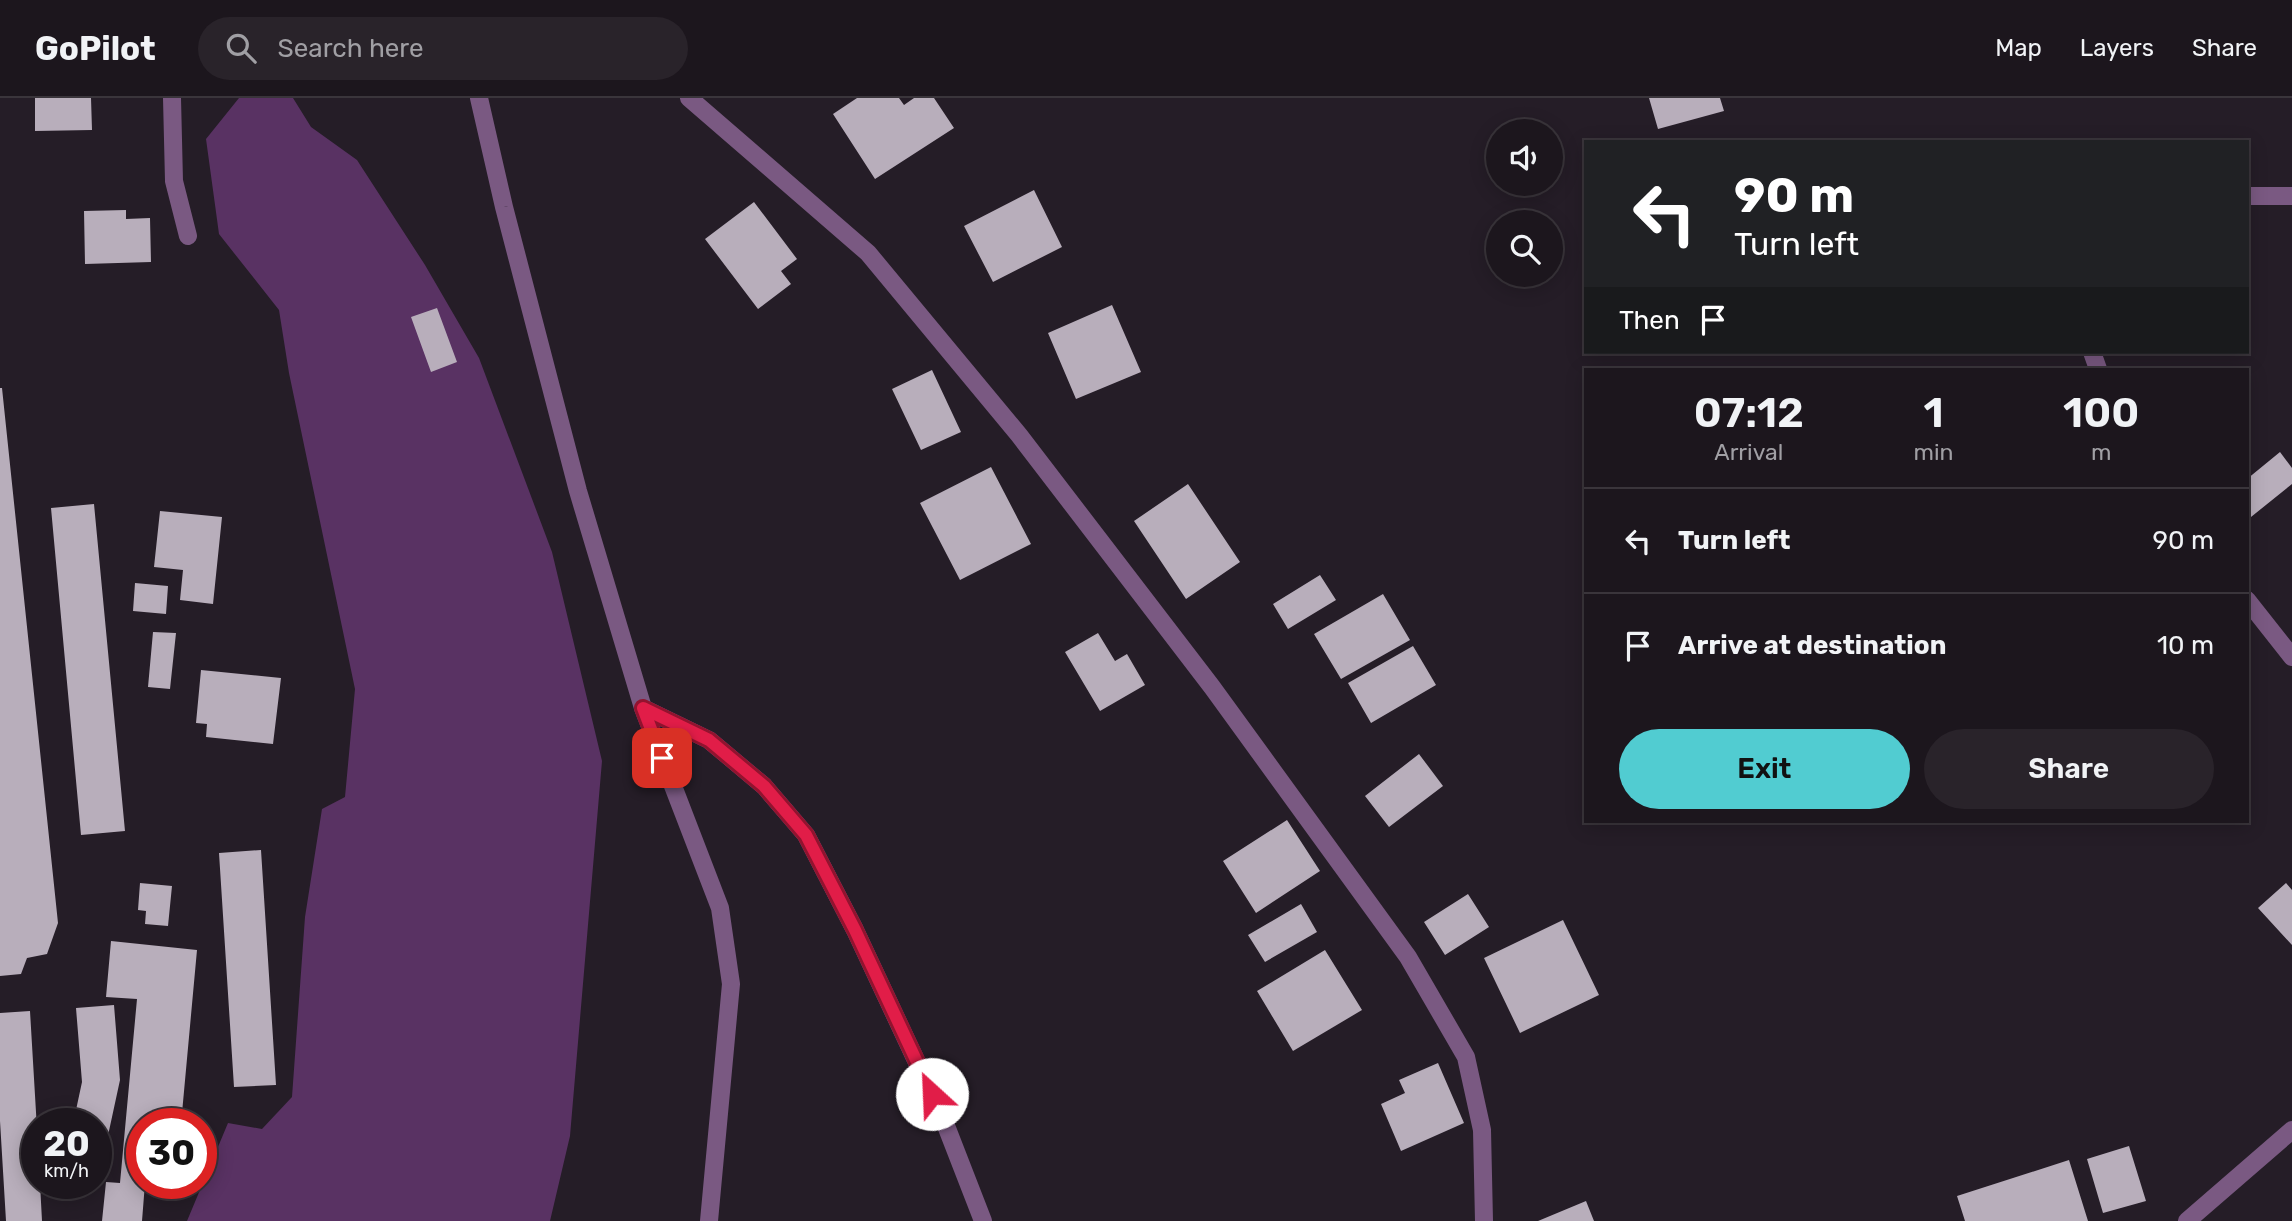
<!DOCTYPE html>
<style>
body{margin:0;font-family:Rubik,sans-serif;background:#29232a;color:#f1f3f6;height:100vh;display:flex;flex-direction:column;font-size:26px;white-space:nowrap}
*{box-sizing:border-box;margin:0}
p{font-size:23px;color:#a09fa4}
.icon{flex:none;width:38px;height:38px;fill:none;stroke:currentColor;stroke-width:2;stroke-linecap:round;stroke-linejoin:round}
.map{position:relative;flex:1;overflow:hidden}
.sheet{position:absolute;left:1584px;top:270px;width:665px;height:455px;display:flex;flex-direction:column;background:#1c161d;border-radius:0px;box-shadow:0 4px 18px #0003,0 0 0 2px #3a353b}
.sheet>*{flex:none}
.banner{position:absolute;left:1584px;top:42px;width:665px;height:214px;border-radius:0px;box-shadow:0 4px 18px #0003,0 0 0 2px #3a353b;background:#202124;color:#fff;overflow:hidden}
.buttons{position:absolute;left:1486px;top:21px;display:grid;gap:14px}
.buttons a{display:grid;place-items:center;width:77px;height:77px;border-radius:50%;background:#1c161d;box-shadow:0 4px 18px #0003,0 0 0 2px #3a353b;font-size:35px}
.speed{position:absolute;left:21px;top:1010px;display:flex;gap:14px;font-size:35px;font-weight:700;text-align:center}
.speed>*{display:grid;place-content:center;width:91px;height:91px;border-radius:50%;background:#1c161d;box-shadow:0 4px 18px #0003,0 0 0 2px #3a353b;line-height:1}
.speed small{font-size:18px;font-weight:400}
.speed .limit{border:10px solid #d22;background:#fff;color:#111}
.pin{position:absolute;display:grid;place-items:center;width:60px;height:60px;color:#fff;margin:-30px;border-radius:14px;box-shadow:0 4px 10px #0006}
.me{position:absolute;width:77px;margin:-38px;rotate:335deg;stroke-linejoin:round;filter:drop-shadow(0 0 5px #0008)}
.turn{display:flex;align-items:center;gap:24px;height:147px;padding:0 35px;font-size:32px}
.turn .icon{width:91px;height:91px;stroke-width:2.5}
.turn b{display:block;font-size:49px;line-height:60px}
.then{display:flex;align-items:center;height:66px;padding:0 35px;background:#0003;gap:14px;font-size:26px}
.eta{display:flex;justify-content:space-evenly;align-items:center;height:119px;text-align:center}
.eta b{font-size:42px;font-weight:600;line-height:49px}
.action{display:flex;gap:14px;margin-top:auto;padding:14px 35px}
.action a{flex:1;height:80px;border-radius:42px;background:#51ccd1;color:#111;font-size:28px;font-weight:600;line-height:80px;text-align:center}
.action a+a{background:#29232a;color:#f1f3f6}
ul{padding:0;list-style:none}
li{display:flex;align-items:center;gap:21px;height:105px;padding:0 35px;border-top:2px solid #3a353b}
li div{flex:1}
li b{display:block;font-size:26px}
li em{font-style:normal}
header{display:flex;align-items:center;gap:42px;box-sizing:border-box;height:98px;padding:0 35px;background:#1c161d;border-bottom:2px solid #3a353b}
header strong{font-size:33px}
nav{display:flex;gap:38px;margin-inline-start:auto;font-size:24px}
.search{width:490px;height:63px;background:#29232a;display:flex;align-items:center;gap:18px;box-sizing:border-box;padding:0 24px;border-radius:38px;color:#a09fa4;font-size:26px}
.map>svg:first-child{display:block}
</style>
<header>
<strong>GoPilot</strong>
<div class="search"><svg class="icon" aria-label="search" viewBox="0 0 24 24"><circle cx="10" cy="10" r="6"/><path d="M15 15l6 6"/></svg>Search here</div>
<nav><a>Map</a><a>Layers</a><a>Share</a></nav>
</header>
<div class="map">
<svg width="2292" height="1123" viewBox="0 0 2292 1123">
<rect width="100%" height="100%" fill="#251d27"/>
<!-- green -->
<path fill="#593263" d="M 239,0 L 293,0 L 311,29 L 357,62 L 425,167 L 479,260 L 552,454 L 602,663 L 570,1038 L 550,1123 L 187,1123 L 228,1025 L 262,1031 L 292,999 L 305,819 L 322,711 L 345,699 L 355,591 L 289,275 L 279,212 L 219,136 L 206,41 Z"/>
<!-- building -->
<path fill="#b8aebb" d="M 35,0 L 91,0 L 92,32 L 35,33 Z
M 857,0 L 899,0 L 904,7 L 914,0 L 934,0 L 954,30 L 875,81 L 833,16 Z
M 1649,0 L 1720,0 L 1724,13 L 1658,31 Z
M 1034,92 L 1062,149 L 993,184 L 964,128 Z
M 754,104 L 797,161 L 781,173 L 791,186 L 758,211 L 705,141 Z
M 126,112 L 126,121 L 150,120 L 151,164 L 85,166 L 84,113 Z
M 1112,207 L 1141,274 L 1076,301 L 1048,235 Z
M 437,210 L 457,264 L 431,274 L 411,219 Z
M 932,272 L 961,334 L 921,352 L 892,291 Z
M 0,290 L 2,290 L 58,825 L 47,856 L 27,860 L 21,876 L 0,878 Z
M 2280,354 L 2292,370 L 2292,386 L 2251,419 L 2247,415 L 2247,381 Z
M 991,369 L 1031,446 L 960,482 L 920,405 Z
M 1188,386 L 1240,464 L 1186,501 L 1134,423 Z
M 94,406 L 125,733 L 81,737 L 51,410 Z
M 160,413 L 222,419 L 213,506 L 180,502 L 183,472 L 154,469 Z
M 1320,477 L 1336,502 L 1288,531 L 1273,506 Z
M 135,485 L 168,488 L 166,516 L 133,513 Z
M 1383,496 L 1410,542 L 1341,581 L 1314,536 Z
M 153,534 L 176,535 L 170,591 L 148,589 Z
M 1098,535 L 1115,563 L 1127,556 L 1145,587 L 1100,613 L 1065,554 Z
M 1413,548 L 1436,587 L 1371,625 L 1348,585 Z
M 201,572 L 281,580 L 273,646 L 206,639 L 207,626 L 196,625 Z
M 1419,656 L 1443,688 L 1389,729 L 1365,698 Z
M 1287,722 L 1320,773 L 1256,815 L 1223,763 Z
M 261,752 L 276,987 L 234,989 L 219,755 Z
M 140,785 L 172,788 L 168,828 L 145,826 L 146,813 L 138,812 Z
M 2286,785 L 2292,792 L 2292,847 L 2258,810 Z
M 1468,796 L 1489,829 L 1445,857 L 1424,824 Z
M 1301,806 L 1317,834 L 1265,864 L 1248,837 Z
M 1563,822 L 1599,897 L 1520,935 L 1484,860 Z
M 111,843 L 197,852 L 181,1026 L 142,1026 L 142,1085 L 145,1085 L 142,1123 L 102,1123 L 106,1084 L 120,1085 L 137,901 L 106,899 Z
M 1325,852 L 1362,912 L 1293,953 L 1257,893 Z
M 114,907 L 120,982 L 104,1056 L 96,1054 L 96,1026 L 73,1026 L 82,984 L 76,910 Z
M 30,913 L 37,1031 L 37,1085 L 40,1085 L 42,1123 L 6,1123 L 0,1023 L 0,915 Z
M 1438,965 L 1464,1025 L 1401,1053 L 1381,1006 L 1405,995 L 1399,982 Z
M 2129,1048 L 2146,1103 L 2103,1115 L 2087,1061 Z
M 2069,1062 L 2088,1123 L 1965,1123 L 1957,1098 Z
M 1586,1103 L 1594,1123 L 1538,1123 Z"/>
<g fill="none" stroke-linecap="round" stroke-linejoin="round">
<!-- minor -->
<path stroke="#7a5982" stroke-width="18" d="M 172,0 L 174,83 L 188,138
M 479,0 L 504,109 L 578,393 L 643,610 L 720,810 L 731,886 L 709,1123
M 689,0 L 868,155 L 1019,337 L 1212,589 L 1408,859 L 1466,959 L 1482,1032 L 1484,1123
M 2247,98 L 2292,98
M 2092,254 L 2098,271
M 2247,502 L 2292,559
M 643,610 L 709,642 L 764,688 L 806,737 L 855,832 L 943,1020 L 983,1123
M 2187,1123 L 2292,1032"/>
</g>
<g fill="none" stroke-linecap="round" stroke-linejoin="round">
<!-- route casing -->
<g stroke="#92132f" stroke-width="18">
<path id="route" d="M 662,660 L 643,610 L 709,642 L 764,688 L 806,737 L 855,832 L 932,996"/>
</g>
<!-- route -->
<use href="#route" stroke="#e11d48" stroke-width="12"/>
</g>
</svg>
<div class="buttons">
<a><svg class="icon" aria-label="sound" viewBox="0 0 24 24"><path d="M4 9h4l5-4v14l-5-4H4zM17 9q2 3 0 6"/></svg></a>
<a><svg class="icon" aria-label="search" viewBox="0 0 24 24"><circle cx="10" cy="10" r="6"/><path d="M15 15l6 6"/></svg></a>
</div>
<div class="speed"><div>20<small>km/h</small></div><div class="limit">30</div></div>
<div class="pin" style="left:662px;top:660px;background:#d93025"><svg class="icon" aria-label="arrive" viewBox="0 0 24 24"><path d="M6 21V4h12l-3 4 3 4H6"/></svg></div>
<svg class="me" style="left:932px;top:996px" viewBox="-20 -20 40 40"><circle r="19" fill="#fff"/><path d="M0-13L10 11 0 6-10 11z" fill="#e11d48"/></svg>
<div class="banner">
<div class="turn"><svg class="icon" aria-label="left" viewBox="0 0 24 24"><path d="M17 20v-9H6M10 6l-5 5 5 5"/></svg><div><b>90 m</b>Turn left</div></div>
<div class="then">Then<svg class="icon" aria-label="arrive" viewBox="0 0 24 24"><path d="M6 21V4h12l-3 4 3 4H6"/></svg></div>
</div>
<section class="sheet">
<div class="eta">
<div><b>07:12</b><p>Arrival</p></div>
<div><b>1</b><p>min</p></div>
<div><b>100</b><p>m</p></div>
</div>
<ul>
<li><svg class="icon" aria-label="left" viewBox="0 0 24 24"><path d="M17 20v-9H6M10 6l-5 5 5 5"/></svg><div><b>Turn left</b></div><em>90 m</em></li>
<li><svg class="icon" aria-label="arrive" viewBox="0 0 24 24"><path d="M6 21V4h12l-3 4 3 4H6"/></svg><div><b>Arrive at destination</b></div><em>10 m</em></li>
</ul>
<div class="action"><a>Exit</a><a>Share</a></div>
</section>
</div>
